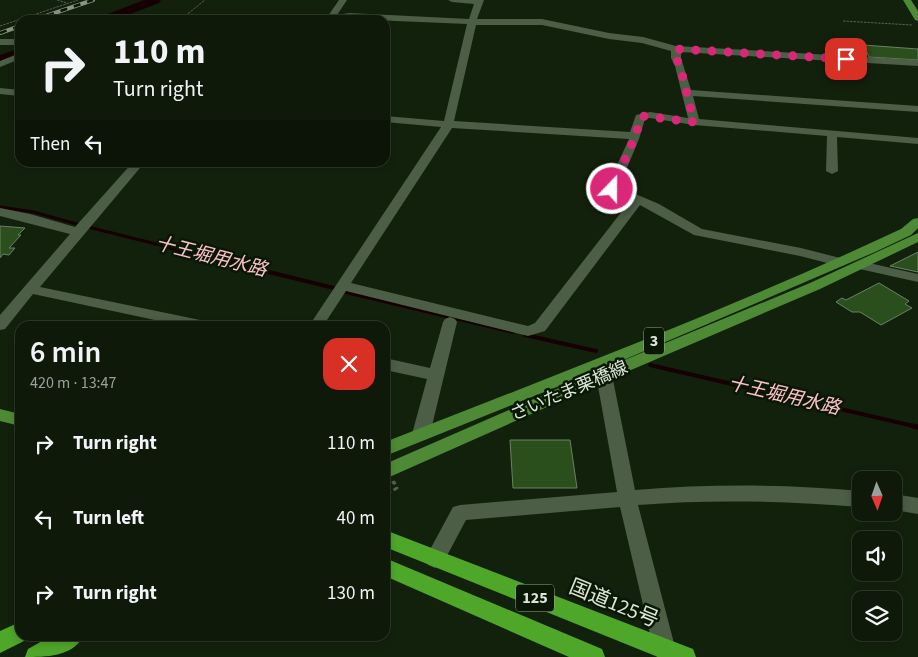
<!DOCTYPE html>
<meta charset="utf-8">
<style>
body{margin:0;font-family:"Source Sans 3","Noto Sans JP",sans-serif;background:#1c2617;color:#f1f3f6;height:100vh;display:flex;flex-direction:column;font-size:19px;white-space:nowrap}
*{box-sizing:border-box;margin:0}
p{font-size:16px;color:#9ba09c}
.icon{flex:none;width:28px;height:28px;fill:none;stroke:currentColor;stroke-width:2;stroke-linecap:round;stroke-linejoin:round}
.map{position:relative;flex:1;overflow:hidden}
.details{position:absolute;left:15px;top:321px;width:375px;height:320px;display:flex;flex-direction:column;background:#0e1909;border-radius:15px;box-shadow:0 2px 8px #0003,0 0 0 1px #2e382a}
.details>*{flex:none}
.banner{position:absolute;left:15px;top:15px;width:375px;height:152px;border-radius:15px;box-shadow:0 2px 8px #0003,0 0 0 1px #2e382a;background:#0e1909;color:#f1f3f6;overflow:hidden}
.needle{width:32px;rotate:178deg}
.fabs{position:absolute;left:852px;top:471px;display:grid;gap:10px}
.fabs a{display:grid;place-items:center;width:50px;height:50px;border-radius:10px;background:#0e1909;box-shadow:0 2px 8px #0003,0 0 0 1px #2e382a;font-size:25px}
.pin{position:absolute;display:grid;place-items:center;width:42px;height:42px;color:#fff;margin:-21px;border-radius:10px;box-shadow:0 2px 8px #0006}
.me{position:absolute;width:55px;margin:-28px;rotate:22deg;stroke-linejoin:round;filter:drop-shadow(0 0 4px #0008)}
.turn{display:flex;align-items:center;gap:18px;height:105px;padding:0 15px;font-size:22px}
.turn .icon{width:65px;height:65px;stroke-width:2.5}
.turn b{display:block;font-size:35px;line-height:42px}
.then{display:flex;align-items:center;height:48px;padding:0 15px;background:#0003;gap:10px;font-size:19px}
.round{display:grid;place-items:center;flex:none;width:52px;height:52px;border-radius:15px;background:#1c2617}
.head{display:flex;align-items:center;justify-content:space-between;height:85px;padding:0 15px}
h1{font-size:30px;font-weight:600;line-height:38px}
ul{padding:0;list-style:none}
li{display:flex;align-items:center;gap:15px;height:75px;padding:0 15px}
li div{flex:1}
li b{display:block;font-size:19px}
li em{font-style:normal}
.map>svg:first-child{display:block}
</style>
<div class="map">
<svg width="918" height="657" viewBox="0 0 918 657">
<rect width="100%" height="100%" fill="#12210c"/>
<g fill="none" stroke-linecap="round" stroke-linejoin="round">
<!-- stream-far2 -->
<path stroke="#170003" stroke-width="3" d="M 0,207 L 34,212 L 80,225
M 88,227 L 172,248"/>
<!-- stream-far1 -->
<path stroke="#170003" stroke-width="4" d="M 167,247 L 334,288
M 342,291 L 513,332
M 525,335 L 596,351
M 650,365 L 918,427"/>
<!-- stream -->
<path stroke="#170003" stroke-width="5" d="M 913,426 L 918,427"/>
<!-- river -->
<path fill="#170003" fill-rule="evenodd" d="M 144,0 L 161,0 L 159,3 L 115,20 L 98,20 L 100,17 Z
M 20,48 L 20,57 L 0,64 L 0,55 Z"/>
</g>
<!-- building -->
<path fill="#2a4f1c" stroke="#6c8066" d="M 863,45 L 918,49 L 918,60 L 869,57 Z
M 0,226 L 25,228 L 18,235 L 21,235 L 9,248 L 15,248 L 9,255 L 3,254 L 0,258 Z
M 918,252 L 918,272 L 890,266 Z
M 879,283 L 909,301 L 905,304 L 912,308 L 881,325 L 860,312 L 852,312 L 836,302 L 842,298 L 846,300 Z
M 510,440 L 570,440 L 577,488 L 513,488 Z"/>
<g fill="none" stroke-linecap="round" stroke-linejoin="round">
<!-- path-far1 -->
<path stroke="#54614f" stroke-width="1" stroke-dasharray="2.5 1" stroke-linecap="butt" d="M 57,0 L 67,3
M 180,20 L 205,0
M 843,21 L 912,25
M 0,26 L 78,0"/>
<!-- path -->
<path stroke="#54614f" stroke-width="3" stroke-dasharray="5 3" stroke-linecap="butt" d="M 385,487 L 394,482 L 397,488 L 385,495"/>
<!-- minor -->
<path fill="#4c5e46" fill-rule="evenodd" d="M 339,0 L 347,0 L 337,15 L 349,13 L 469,19 L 474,4 L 452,2 L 448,0 L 484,0 L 477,19 L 542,19 L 609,33 L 643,37 L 676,46 L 918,60 L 918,66 L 681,52 L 681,58 L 691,90 L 918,106 L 918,112 L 693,96 L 699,119 L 918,138 L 918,144 L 837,137 L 838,171 L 832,174 L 826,171 L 827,136 L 694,125 L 650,118 L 645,119 L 639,139 L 619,187 L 659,204 L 702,229 L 801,248 L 844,259 L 846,262 L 844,265 L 839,266 L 800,256 L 694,235 L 640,205 L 545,331 L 528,336 L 346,291 L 323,326 L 309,326 L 441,127 L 385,122 L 385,116 L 444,121 L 467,24 L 349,19 L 310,20 L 314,17 L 328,16 ZM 476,25 L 542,25 L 609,39 L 642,43 L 671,51 L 671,58 L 675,66 L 688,118 L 650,112 L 636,115 L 630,132 L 454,121 ZM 452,128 L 629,139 L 606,189 L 608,192 L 630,201 L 535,323 L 528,326 L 351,283 Z
M 0,39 L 20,39 L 20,45 L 0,45 Z
M 20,53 L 20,59 L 0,67 L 0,61 Z
M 0,88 L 20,90 L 20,96 L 0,94 Z
M 133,162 L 145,162 L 40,287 L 205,321 L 210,322 L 212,326 L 183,326 L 33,294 L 5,329 L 0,330 L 0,315 L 70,234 L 0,216 L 0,208 L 30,214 L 75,227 Z
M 860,261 L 918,274 L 918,282 L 855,268 L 853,265 Z
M 450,317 L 455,319 L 457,322 L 430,434 L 427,439 L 421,441 L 415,439 L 412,434 L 427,379 L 385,370 L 385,358 L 430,368 L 443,322 L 445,319 Z
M 604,369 L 610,371 L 612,375 L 635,490 C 711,484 785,484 861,491 L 861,507 C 786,501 714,499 638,505 L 676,651 L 673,657 L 657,657 L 654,651 L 620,507 L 466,520 L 442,565 L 435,568 L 428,565 L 425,559 L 453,507 L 460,505 L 617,492 L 596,375 L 598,371 Z
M 894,494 L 918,498 L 918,514 L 894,510 Z"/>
<!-- major -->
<path fill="#4e8a35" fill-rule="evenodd" d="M 903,0 L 911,0 L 918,11 L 918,21 L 915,20 Z
M 918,218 L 918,228 L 911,235 L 875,252 L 614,364 L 385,456 L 385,442 C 558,374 733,308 901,229 L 913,219 Z
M 918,233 L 918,242 L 820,289 L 610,379 L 385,479 L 385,464 L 598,371 L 810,283 Z
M 0,409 L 20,414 L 20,426 L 0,421 Z"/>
<!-- highway -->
<path fill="#4fa72a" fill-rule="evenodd" d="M 385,530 L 693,649 L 696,657 L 658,657 L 385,547 Z
M 385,558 L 602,649 L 605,657 L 569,657 L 385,576 Z
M 20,622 L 20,636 L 29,636 L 28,639 L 0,653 L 0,631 Z
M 51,636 L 83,636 C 73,657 45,657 25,657 L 28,649 Z"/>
<!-- rail casing -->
<g stroke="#889584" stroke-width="4">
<path id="rail" d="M 34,20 L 93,0
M 0,33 L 20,26"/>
</g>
<!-- rail -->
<use href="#rail" stroke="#091804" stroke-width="2.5" stroke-dasharray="7" stroke-linecap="butt"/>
</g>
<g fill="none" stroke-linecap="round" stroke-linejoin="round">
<!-- route -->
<path stroke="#db2777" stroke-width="9" stroke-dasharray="0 16.2" d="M 612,189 L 634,139 L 642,116 L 694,122 L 680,66 L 676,58 L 676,49 L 846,59"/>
</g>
<g text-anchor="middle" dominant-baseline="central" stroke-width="5" stroke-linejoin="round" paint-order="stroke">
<!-- shield labels -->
<g fill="#091804" stroke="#9ca898" stroke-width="1">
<rect x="644" y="327.5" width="20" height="27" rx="4"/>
<rect x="516" y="584.5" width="38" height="27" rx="4"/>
</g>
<g font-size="16" font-weight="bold" fill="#dbe6d8">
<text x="654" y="341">3</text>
<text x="535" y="598">125</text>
</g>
<!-- street labels -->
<g font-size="18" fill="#dbe6d8" stroke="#091804">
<text transform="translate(569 391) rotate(-23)">さいたま栗橋線</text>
</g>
<!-- water labels -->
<g font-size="19" font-style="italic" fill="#fdc0cd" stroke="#091804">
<text transform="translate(211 257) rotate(14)">十王堀用水路</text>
<text transform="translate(784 396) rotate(13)">十王堀用水路</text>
</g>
<!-- near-street labels -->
<g font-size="21" fill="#dbe6d8" stroke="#091804">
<text transform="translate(614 603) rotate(22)">国道125号</text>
</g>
</g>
</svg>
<div class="fabs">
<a><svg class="needle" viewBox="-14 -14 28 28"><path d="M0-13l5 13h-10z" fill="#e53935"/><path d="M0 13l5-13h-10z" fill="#9ba09c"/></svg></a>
<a><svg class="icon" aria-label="sound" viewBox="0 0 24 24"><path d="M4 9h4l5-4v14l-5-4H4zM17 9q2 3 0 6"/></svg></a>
<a><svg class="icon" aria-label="layers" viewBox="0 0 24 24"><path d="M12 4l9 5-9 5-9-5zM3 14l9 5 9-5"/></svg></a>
</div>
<div class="pin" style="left:846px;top:59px;background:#d93025"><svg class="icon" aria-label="arrive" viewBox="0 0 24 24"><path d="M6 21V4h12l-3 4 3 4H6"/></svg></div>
<svg class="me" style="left:612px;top:189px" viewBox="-20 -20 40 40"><circle r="17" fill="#db2777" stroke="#fff" stroke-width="3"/><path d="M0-11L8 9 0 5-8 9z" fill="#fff"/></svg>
<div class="banner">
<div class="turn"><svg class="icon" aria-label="right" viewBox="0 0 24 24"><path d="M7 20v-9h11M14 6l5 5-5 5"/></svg><div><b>110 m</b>Turn right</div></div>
<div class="then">Then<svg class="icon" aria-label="left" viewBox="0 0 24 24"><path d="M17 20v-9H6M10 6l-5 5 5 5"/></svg></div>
</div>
<section class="details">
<div class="head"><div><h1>6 min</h1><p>420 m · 13:47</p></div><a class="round" style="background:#d93025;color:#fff"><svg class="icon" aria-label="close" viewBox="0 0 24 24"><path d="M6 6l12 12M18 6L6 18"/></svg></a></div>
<ul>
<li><svg class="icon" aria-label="right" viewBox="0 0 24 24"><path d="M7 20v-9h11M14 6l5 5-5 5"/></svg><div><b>Turn right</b></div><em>110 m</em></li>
<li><svg class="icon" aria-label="left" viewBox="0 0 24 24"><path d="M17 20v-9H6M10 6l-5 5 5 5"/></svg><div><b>Turn left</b></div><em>40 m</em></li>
<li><svg class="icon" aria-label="right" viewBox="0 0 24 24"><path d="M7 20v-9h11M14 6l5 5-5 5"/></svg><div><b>Turn right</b></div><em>130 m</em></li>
</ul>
</section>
</div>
